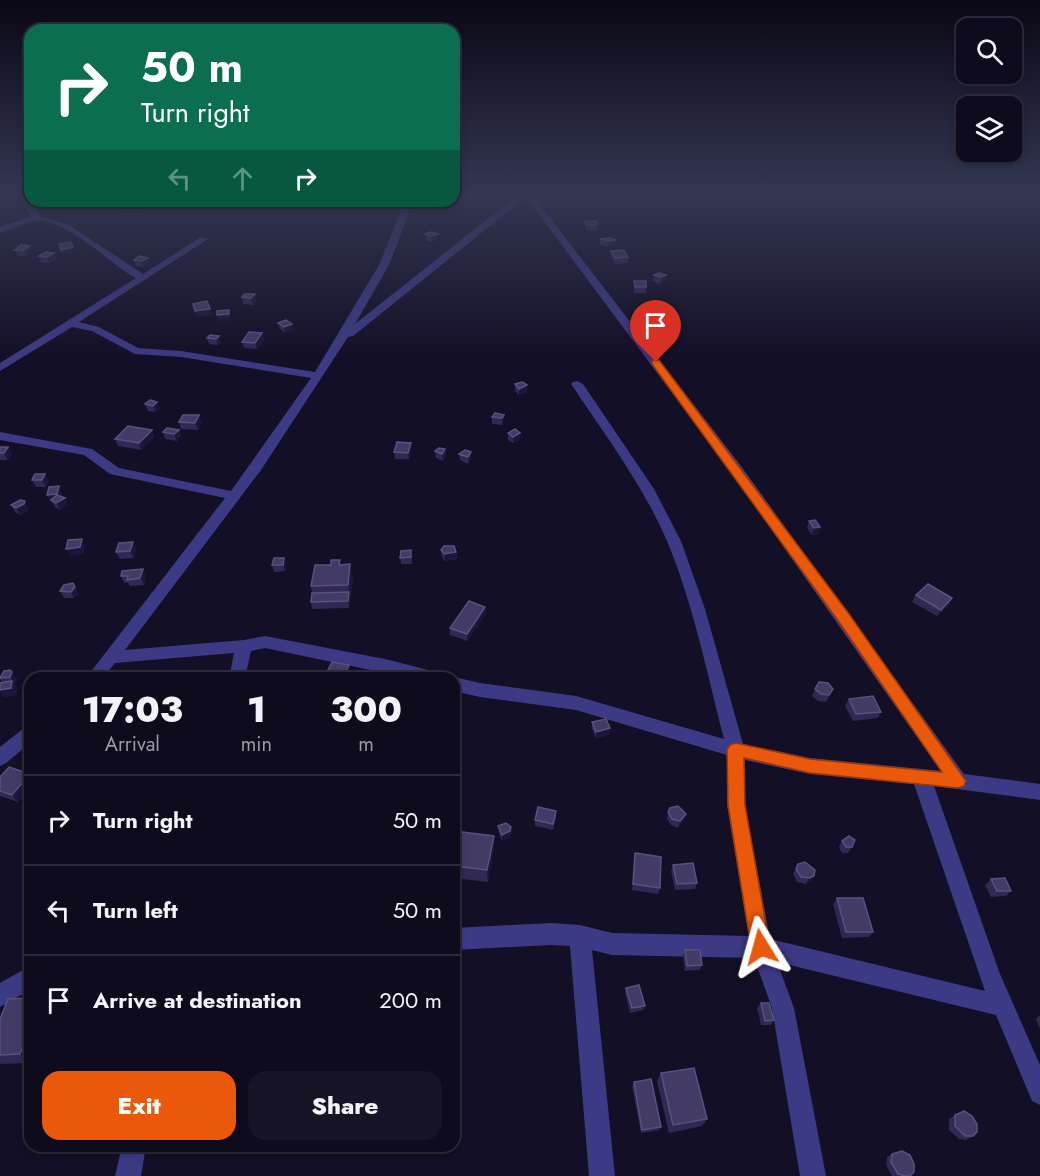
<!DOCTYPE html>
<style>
body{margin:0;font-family:Jost,sans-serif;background:#171425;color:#f1f3f6;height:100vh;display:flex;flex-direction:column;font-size:22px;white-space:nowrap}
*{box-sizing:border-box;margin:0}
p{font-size:20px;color:#9b9ba3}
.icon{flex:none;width:33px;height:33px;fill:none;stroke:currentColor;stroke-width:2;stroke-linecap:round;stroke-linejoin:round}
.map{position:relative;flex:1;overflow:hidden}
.sheet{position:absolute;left:24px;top:672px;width:436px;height:480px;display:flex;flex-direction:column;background:#0e0b1c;border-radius:18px;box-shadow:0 3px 9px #0003,0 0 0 2px #2e2b3b}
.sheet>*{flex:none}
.top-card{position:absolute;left:24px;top:24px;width:436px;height:183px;border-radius:18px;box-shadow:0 3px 9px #0003,0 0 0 2px #2e2b3b;background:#0b6e4f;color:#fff;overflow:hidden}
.fabs{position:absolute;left:956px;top:18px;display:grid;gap:12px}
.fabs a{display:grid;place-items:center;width:66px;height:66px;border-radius:12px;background:#0e0b1c;box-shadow:0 3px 9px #0003,0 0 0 2px #2e2b3b;font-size:30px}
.pin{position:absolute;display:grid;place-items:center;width:51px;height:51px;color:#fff;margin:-62px -26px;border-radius:50% 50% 50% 0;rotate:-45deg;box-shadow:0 0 6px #0007}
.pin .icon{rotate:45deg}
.me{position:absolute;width:66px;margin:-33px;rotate:352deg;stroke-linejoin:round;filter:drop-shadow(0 0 4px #0008)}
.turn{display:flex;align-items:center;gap:21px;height:126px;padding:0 18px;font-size:27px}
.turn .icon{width:78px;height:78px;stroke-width:2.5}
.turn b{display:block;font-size:42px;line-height:51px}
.lanes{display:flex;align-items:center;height:57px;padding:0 18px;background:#0003;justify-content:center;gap:30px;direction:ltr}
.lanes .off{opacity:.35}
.eta{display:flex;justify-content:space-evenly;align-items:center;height:102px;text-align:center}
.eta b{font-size:36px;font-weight:800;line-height:42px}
.cta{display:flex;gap:12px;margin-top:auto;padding:12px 18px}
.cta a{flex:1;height:69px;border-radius:18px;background:#ea580c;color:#fff;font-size:24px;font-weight:800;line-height:69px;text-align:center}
.cta a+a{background:#171425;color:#f1f3f6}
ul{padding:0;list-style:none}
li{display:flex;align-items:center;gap:18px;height:90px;padding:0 18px;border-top:2px solid #2e2b3b}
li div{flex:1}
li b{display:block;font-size:22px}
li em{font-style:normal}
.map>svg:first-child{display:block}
</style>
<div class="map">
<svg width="1040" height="1176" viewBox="0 0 1040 1176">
<rect width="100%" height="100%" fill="#130f26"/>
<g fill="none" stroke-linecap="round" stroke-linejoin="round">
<!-- street -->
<path fill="#3d3a85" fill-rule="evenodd" d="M 19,193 L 27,193 L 39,216 L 69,225 L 143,274 L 201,237 L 208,239 L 79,322 L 99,327 L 138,348 L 181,351 L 315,372 L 379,265 L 405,201 L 413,201 L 389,265 L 355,324 L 520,193 L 531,193 L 741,466 L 964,774 L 1040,784 L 1040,800 L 934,786 L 1000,974 L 1040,1065 L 1040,1105 L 1032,1101 L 996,1015 L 777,962 L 794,1008 L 826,1176 L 800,1176 L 772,1008 L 754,958 L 612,955 L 592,950 L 615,1176 L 589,1176 L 570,946 L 551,945 L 454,950 L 454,928 L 551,923 L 580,925 L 612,933 L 749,936 L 727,805 L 727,755 L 576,710 L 480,697 L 454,691 L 454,678 L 452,678 L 454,677 L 480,683 L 576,696 L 724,739 C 707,673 693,603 667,541 C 643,485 605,435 571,384 L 573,382 L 577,381 L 583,384 L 654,489 L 681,541 L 705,609 L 743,744 L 810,758 L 941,771 L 731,472 L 526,197 L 353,336 L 348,337 L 261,470 L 125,650 L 244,640 L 265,636 L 385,659 L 440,673 L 442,678 L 409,678 L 265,648 L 251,651 L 245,678 L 229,678 L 234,653 L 115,663 L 103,678 L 86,678 L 225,498 L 110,474 L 84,455 L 0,440 L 0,432 L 92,449 L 119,468 L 231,491 L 311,378 L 181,357 L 135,354 L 92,331 L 72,327 L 0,371 L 0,363 L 136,278 C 109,264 67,218 35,221 C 24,222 11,230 0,233 L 0,227 L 31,217 ZM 745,760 L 810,774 L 914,784 L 985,991 L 770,939 L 745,805 Z
M 30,726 L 30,743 L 6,763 L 0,766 L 0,747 L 24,728 Z
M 30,966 L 30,990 L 0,1007 L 0,983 Z
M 122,1146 L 146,1146 L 141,1176 L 115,1176 Z"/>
</g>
<!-- wall -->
<path fill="#312854" d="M 585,221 L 598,224 L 597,230 L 587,231 L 585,227 Z
M 431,232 L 438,240 L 432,242 L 426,240 L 425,234 Z
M 609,238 L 616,246 L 608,247 L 600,245 L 600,239 Z
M 21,245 L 32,252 L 27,256 L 18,256 L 15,250 Z
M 611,251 L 628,257 L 628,263 L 615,264 L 611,257 Z
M 54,253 L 57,259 L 49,263 L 41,262 L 39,256 Z
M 134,260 L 150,264 L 144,267 L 136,266 Z
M 654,275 L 666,275 L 665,281 L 660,284 L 653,281 Z
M 634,281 L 646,287 L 646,293 L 634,293 Z
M 245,294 L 257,301 L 253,305 L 243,304 L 242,297 Z
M 278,323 L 293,330 L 285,333 L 280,329 Z
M 262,333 L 264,340 L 257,349 L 244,348 L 242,342 Z
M 210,335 L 221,342 L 218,345 L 209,344 L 207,338 Z
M 515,384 L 527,385 L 527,392 L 519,395 L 515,391 Z
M 150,400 L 160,408 L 155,412 L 148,411 L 145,404 Z
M 504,415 L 504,422 L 502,425 L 492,424 L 492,417 Z
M 179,422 L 202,422 L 198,430 L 181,429 Z
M 152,430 L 154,437 L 141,450 L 118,446 L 115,439 Z
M 179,430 L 181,436 L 177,441 L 165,439 L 163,432 Z
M 508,433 L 520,440 L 513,443 L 508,440 Z
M 411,443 L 411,449 L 409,459 L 395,459 L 394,452 Z
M 0,447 L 8,447 L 12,454 L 8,460 L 0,460 Z
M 445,449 L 446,456 L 443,461 L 436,458 L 435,451 Z
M 471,452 L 471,459 L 468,464 L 460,460 L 459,454 Z
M 35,474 L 49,481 L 46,487 L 36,487 L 32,480 Z
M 62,493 L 62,497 L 65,498 L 68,505 L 60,510 L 55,507 L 52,502 L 50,502 L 47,495 Z
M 11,505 L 28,508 L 28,511 L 20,515 L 15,512 Z
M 809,521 L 820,527 L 818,534 L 812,535 L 807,528 Z
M 133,542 L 136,549 L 134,558 L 120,559 L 116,552 Z
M 441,550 L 456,552 L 457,559 L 445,561 L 442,557 Z
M 412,557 L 412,564 L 401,564 L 400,558 Z
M 284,558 L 286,565 L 285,571 L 274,572 L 272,565 Z
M 350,564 L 353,578 L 349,608 L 312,609 L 311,602 L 312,593 L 311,586 L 341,565 Z
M 143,569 L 146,576 L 144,585 L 130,586 L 128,583 L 124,583 L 121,576 Z
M 64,585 L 79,594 L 74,598 L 64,598 L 60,591 Z
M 916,595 L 952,598 L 949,605 L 937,616 L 912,602 Z
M 485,607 L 486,614 L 467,641 L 450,635 L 450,628 Z
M 349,665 L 351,672 L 348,678 L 330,677 L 328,670 Z
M 4,671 L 17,679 L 14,684 L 17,688 L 16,695 L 4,697 L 0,692 L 0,685 L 3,683 L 0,679 Z
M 819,682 L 833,689 L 826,702 L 818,701 L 812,696 Z
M 849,699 L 881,712 L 878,718 L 853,721 L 845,706 Z
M 592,722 L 610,728 L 609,735 L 596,738 L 592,729 Z
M 30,774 L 30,786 L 18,802 L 0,796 L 0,777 Z
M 556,811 L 556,817 L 553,830 L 535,826 L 535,820 Z
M 668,812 L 686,814 L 684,820 L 678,828 L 671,825 L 667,819 Z
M 498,826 L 511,827 L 511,837 L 502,841 L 499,833 Z
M 454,831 L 494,848 L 488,882 L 454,878 Z
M 842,841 L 852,847 L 848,853 L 842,853 L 839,847 Z
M 635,853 L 660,888 L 658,894 L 632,890 Z
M 798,864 L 814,876 L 811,881 L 806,884 L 797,882 L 793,874 Z
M 673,865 L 697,883 L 695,889 L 675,890 L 671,871 Z
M 991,879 L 1011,891 L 1006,896 L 991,897 L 985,885 Z
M 837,898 L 873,932 L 869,937 L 842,938 L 833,904 Z
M 685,950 L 702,965 L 700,970 L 685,971 L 683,955 Z
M 626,988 L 645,1006 L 643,1010 L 630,1013 L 625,993 Z
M 30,998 L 30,1063 L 0,1064 L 0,1019 Z
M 761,1003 L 774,1020 L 771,1025 L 761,1025 L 757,1008 Z
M 1040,1015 L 1040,1029 L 1036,1019 Z
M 661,1073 L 707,1119 L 702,1126 L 669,1133 L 657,1081 Z
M 634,1082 L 661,1127 L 659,1130 L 641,1133 L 632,1086 Z
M 955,1115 L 973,1136 L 966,1140 L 959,1139 L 949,1130 L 949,1119 Z
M 892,1154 L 910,1176 L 892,1176 L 886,1165 L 887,1157 Z"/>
<!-- shaded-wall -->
<path fill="#1d163a" d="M 139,204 L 141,210 L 120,213 L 118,207 Z
M 438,234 L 438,240 L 432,242 L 432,236 Z
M 616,240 L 616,246 L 608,247 L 609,241 Z
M 71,242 L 75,253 L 63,256 L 61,250 Z
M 30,246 L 32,252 L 27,256 L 24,250 Z
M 54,253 L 57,259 L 49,263 L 47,257 Z
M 148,258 L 150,264 L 144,267 L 142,261 Z
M 666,275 L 665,281 L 660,284 L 661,277 Z
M 255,294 L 257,301 L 253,305 L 251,298 Z
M 210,309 L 212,315 L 196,318 L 195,311 Z
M 229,310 L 230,316 L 230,320 L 219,321 L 217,315 Z
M 292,324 L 293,330 L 285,333 L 284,327 Z
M 262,333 L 264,340 L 257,349 L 255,343 Z
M 219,336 L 221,342 L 218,345 L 216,339 Z
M 527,385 L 527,392 L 519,395 L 519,389 Z
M 157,402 L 160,408 L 155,412 L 153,406 Z
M 199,415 L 202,422 L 198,430 L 195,423 Z
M 504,415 L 504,422 L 502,425 L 502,418 Z
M 152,430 L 154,437 L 141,450 L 139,443 Z
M 179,430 L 181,436 L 177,441 L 174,434 Z
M 520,433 L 520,440 L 513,443 L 513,437 Z
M 411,443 L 411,449 L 409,459 L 408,453 Z
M 8,447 L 12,454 L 8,460 L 4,453 Z
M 445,449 L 446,456 L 443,461 L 442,454 Z
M 471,452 L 471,459 L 468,464 L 468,457 Z
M 45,474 L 49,481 L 46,487 L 42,480 Z
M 59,486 L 62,493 L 61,500 L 65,498 L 68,505 L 60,510 L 56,503 L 51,500 L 52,502 L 50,502 L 47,495 Z
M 25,501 L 28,508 L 28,511 L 20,515 L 16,508 Z
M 820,527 L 818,534 L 812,535 L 814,528 Z
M 82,539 L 85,546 L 84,554 L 70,556 L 66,549 Z
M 133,542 L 136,549 L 134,558 L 130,551 Z
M 456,552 L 457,559 L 445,561 L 444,554 Z
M 284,558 L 286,565 L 285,571 L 283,565 Z
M 350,564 L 353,578 L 349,608 L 348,601 L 349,592 L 348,585 Z
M 143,569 L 146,576 L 144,585 L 140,578 Z
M 75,587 L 79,594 L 74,598 L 71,592 Z
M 952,598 L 949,605 L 937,616 L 941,610 Z
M 485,607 L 486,614 L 467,641 L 467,634 Z
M 349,665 L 351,672 L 348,678 L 346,678 L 345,674 Z
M 12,672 L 17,679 L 15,684 L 10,677 Z
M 12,681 L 17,688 L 16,695 L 4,697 L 0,692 L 0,690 Z
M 610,728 L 609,735 L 596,738 L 596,732 Z
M 30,774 L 30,786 L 18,802 L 12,795 Z
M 686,814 L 684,820 L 678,828 L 680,821 Z
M 510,831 L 511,837 L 502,841 L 502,835 Z
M 494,836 L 494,848 L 488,882 L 487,870 Z
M 814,876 L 811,881 L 806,884 L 809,878 Z
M 30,1027 L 30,1061 L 20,1054 Z"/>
<!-- building -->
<path fill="#433a66" stroke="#5a527e" stroke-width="1.5" d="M 117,201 L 138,201 L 139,204 L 118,207 Z
M 585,221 L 596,221 L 598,224 L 587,225 Z
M 431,232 L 438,234 L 432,236 L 425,234 Z
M 609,238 L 616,240 L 609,241 L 600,239 Z
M 71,242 L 73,247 L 61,250 L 59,244 Z
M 21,245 L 30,246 L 24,250 L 15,250 Z
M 624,250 L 628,257 L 615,258 L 611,251 Z
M 46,252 L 54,253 L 47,257 L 39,256 Z
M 139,256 L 148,258 L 142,261 L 134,260 Z
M 659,273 L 666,275 L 661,277 L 654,275 Z
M 634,281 L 646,281 L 646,287 L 635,287 Z
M 245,294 L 255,294 L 251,298 L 242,297 Z
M 207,301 L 210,309 L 195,311 L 193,304 Z
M 229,310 L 229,314 L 217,315 L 217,311 Z
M 286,320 L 292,324 L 284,327 L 278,323 Z
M 249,332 L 262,333 L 255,343 L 242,342 Z
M 210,335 L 219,336 L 216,339 L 207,338 Z
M 522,382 L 527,385 L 519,389 L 515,384 Z
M 150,400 L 157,402 L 153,406 L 145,404 Z
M 495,413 L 504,415 L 502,418 L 492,417 Z
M 183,415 L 199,415 L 195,423 L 179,422 Z
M 128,426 L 152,430 L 139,443 L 115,439 Z
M 167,428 L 179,430 L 174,434 L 163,432 Z
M 515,429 L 520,433 L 513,437 L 508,433 Z
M 397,442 L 411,443 L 408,453 L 394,452 Z
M 0,447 L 8,447 L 4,453 L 0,453 Z
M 439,448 L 445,449 L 442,454 L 435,451 Z
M 465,450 L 471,452 L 468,457 L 459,454 Z
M 35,474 L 45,474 L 42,480 L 32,480 Z
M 59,486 L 57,494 L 47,495 L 49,487 Z
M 57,495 L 65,498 L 56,503 L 51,500 Z
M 20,500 L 25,501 L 24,504 L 16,508 L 11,505 Z
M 815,520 L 820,527 L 814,528 L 809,521 Z
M 82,539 L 80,547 L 66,549 L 68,540 Z
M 133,542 L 130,551 L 116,552 L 119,543 Z
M 444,546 L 454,546 L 456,552 L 444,554 L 441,550 Z
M 411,550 L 411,557 L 400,558 L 401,551 Z
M 274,558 L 284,558 L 283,565 L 272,565 Z
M 331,560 L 340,560 L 339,565 L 350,564 L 348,585 L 311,586 L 315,565 L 331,565 Z
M 143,569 L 140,578 L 127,580 L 128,576 L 121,576 L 122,571 Z
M 73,583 L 75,587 L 71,592 L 60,591 L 64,585 Z
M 928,584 L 952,598 L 941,610 L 916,595 Z
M 349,592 L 348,601 L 311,602 L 312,593 Z
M 469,601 L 485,607 L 467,634 L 450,628 Z
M 332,662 L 349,665 L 345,674 L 328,670 Z
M 10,670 L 12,672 L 10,677 L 0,678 L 4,671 Z
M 12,681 L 11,688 L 0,690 L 0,683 Z
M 819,682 L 828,683 L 833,689 L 829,695 L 821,694 L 815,689 Z
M 873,696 L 881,712 L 856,714 L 849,699 Z
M 606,719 L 610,728 L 596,732 L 592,722 Z
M 9,767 L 30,774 L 12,795 L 0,791 L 0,777 Z
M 678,806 L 686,814 L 680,821 L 672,819 L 668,812 L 670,808 Z
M 538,807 L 556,811 L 553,824 L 535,820 Z
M 506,823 L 511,827 L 510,831 L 502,835 L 498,826 Z
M 454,831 L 494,836 L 487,870 L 454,866 Z
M 849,836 L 855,840 L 852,847 L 846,847 L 842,841 Z
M 635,853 L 661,857 L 660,888 L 633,884 Z
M 805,862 L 815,870 L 814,876 L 809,878 L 801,877 L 796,869 L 798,864 Z
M 693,863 L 697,883 L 677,884 L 673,865 Z
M 1005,878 L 1011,891 L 997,891 L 991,879 Z
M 837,898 L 863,898 L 873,932 L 846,932 Z
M 685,950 L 700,950 L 702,965 L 687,966 Z
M 639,985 L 645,1006 L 632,1008 L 626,988 Z
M 30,998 L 30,1027 L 20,1054 L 0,1055 L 0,1019 L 8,999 Z
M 761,1003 L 769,1003 L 774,1020 L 765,1021 Z
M 694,1068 L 707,1119 L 673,1125 L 661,1073 Z
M 651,1079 L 661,1127 L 642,1130 L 634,1082 Z
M 964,1111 L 972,1116 L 977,1124 L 977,1132 L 973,1136 L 965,1136 L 955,1126 L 955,1115 Z
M 902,1151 L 910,1155 L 914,1164 L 914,1172 L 910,1176 L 905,1176 L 898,1174 L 891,1162 L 892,1154 Z"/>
<!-- sky -->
<linearGradient id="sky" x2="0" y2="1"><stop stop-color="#0a0815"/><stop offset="0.54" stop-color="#333752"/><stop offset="1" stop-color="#333752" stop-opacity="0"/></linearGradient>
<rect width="1040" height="358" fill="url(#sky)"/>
<!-- route -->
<path fill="#ea580c" stroke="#983908" stroke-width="1.5" d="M 652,360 L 659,360 L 849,614 L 966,781 L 964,786 L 958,788 L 810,773 L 744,758 L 745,805 L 770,947 L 768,954 L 761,957 L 754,954 L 751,947 L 728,805 L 727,750 L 730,745 L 736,743 L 810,759 L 942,772 L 839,622 L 652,364 Z"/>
</svg>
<div class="fabs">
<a><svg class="icon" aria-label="search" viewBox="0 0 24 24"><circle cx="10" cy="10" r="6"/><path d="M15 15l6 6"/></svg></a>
<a><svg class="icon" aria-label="layers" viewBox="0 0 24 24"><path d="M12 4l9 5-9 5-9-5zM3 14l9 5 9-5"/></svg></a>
</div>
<div class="pin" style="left:656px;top:362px;background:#d93025"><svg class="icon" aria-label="arrive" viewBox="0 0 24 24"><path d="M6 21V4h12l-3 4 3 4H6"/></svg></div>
<svg class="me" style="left:761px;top:947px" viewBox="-20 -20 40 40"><path d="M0-17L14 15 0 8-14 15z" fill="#ea580c" stroke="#fff" stroke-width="4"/></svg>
<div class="top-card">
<div class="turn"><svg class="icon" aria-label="right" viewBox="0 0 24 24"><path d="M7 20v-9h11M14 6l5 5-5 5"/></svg><div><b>50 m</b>Turn right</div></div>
<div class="lanes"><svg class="icon off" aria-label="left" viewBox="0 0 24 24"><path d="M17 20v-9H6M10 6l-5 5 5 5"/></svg><svg class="icon off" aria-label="ahead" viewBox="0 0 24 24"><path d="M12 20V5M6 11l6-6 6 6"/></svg><svg class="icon" aria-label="right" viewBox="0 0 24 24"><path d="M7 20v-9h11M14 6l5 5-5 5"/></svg></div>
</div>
<section class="sheet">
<div class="eta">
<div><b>17:03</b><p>Arrival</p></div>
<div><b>1</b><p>min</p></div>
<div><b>300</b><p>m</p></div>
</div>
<ul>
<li><svg class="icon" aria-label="right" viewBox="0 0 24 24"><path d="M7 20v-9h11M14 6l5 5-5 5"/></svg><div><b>Turn right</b></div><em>50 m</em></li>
<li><svg class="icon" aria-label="left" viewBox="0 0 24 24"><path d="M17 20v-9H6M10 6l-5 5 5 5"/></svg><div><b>Turn left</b></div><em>50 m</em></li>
<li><svg class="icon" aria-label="arrive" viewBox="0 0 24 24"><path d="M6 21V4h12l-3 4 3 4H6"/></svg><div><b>Arrive at destination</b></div><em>200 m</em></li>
</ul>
<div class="cta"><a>Exit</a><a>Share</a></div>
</section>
</div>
